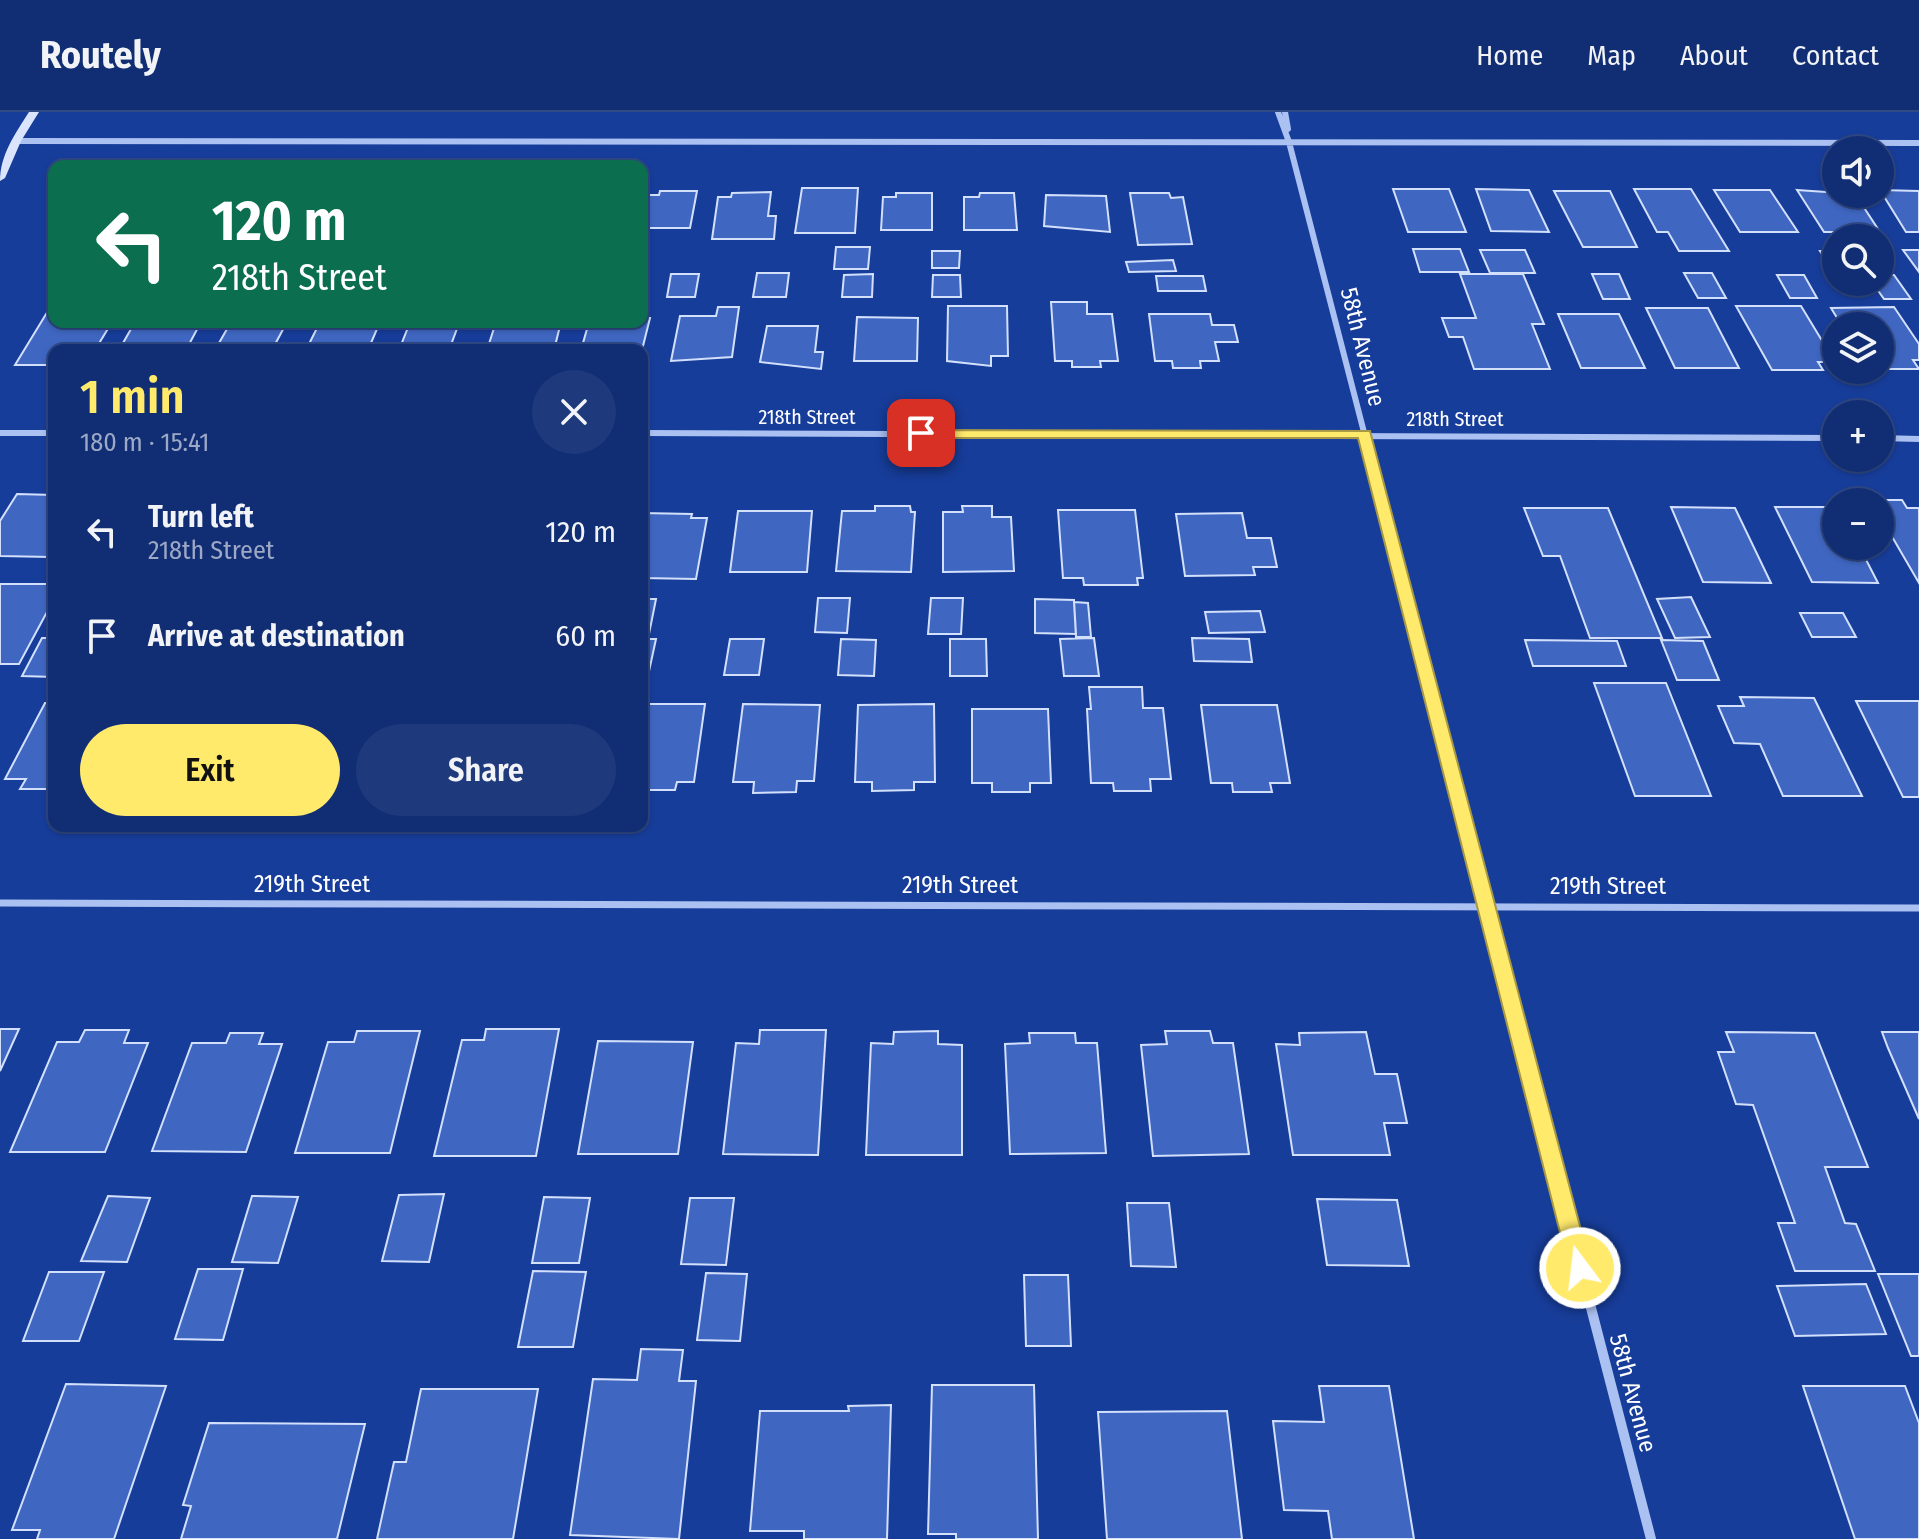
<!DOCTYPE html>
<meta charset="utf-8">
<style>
body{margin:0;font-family:"Fira Sans Condensed",sans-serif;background:#1e3a7c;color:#f1f3f6;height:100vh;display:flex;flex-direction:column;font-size:30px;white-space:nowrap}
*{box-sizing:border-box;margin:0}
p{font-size:26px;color:#9ca8c5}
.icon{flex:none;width:44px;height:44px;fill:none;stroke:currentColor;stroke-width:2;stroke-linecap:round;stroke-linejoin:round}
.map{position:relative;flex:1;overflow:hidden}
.panel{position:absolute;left:48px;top:232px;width:600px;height:488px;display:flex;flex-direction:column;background:#112e74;border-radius:16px;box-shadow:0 2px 6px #0004,0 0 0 2px #304a86}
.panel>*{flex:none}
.hud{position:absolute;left:48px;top:48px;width:600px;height:168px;border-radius:16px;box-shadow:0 2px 6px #0004,0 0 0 2px #304a86;background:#0b6e4f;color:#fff;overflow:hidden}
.buttons{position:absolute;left:1822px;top:24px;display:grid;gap:16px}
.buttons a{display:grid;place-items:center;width:72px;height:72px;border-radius:50%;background:#112e74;box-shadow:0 2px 6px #0004,0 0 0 2px #304a86;font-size:40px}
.pin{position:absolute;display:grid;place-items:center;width:68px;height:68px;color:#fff;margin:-34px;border-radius:16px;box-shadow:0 4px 12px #0006}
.me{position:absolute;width:88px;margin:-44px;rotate:345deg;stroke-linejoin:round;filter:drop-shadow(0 0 6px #0008)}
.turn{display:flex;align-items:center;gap:28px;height:168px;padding:0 32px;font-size:36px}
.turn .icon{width:104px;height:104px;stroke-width:2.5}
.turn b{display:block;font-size:56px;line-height:68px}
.round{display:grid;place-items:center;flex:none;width:84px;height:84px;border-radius:42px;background:#1e3a7c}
.headline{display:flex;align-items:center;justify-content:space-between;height:136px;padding:0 32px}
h1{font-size:48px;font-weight:600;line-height:60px;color:#ffea6c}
.action{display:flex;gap:16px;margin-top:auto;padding:16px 32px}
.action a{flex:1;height:92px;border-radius:48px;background:#ffea6c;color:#111;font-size:32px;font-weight:600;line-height:92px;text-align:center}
.action a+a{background:#1e3a7c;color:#f1f3f6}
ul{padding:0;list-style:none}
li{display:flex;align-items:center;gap:24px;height:104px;padding:0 32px}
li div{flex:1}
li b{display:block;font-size:30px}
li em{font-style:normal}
header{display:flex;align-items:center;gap:48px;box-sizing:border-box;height:112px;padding:0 40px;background:#112e74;border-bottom:2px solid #304a86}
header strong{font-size:38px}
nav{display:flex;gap:44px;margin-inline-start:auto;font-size:28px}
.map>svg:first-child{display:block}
</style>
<header>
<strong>Routely</strong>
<nav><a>Home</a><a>Map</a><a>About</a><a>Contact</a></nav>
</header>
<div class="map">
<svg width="1919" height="1427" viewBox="0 0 1919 1427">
<rect width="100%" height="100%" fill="#173d9a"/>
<!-- building -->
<path fill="#3f66c1" stroke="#d3e0fc" stroke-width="2" d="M 802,76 L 858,76 L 855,121 L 795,121 Z
M 1393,77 L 1449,77 L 1466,120 L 1408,120 Z
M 1476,77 L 1529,78 L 1549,120 L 1491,119 Z
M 1634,77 L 1691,77 L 1729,139 L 1679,139 L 1668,120 L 1657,120 Z
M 1714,78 L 1770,78 L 1798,120 L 1740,120 Z
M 1797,78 L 1855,82 L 1880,120 L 1824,120 Z
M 1880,78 L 1919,79 L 1919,120 L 1906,120 Z
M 660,79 L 697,79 L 690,116 L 642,116 L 642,83 L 659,83 Z
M 1554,79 L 1610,79 L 1637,135 L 1583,135 Z
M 771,80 L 768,104 L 776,104 L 774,127 L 712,127 L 718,85 L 731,85 L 732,81 Z
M 896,81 L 932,81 L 932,118 L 881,118 L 883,85 L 896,85 Z
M 980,81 L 1014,81 L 1017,118 L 964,118 L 964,85 L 979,85 Z
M 1130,81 L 1169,81 L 1171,86 L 1183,85 L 1192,132 L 1138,133 Z
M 1046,83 L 1106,84 L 1110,120 L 1044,114 Z
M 836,135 L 870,135 L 868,157 L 834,157 Z
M 1413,137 L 1460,137 L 1469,160 L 1420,160 Z
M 1480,138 L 1525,138 L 1535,161 L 1490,161 Z
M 1903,138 L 1919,138 L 1919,160 Z
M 932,139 L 960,139 L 959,156 L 932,156 Z
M 1820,139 L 1836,139 L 1836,160 L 1833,160 Z
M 1173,148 L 1176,159 L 1129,160 L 1126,150 Z
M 757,161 L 789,161 L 786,185 L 753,185 Z
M 1684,161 L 1712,161 L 1726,186 L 1698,186 Z
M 671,162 L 699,162 L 695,185 L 667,185 Z
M 873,162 L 872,185 L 842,185 L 844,163 Z
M 1460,162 L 1523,162 L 1544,212 L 1532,212 L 1550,257 L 1474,257 L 1463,225 L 1449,225 L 1442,206 L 1476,206 Z
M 1592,162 L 1619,162 L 1630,187 L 1603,187 Z
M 933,163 L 960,163 L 961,185 L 932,185 Z
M 1777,163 L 1804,163 L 1817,186 L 1790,186 Z
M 1880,163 L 1894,163 L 1911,187 L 1884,187 L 1872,170 L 1880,170 Z
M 1156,164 L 1203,164 L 1206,179 L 1158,179 Z
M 54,189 L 54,210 L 112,210 L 95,238 L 54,238 L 54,253 L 15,253 Z
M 1051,190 L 1087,190 L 1087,202 L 1112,202 L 1118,249 L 1100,249 L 1101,255 L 1072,255 L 1072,249 L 1055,249 Z
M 948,194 L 1007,194 L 1008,244 L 991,244 L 991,254 L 947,249 Z
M 1736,194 L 1801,194 L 1835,250 L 1818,250 L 1823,258 L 1772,258 Z
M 718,195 L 739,195 L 732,245 L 671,249 L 680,204 L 716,204 Z
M 1894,195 L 1919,232 L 1919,248 L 1913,248 L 1919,257 L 1880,257 L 1880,214 L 1842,214 L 1831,196 Z
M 1646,196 L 1708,196 L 1739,256 L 1675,256 Z
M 1149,202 L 1210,202 L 1212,213 L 1234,213 L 1238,230 L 1215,230 L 1219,249 L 1200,249 L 1201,256 L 1173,256 L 1172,249 L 1155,249 Z
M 1558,202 L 1619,202 L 1645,256 L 1581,256 Z
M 857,205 L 918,206 L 917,249 L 854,249 Z
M 642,206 L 650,206 L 642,238 L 581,238 L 589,210 L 642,210 Z
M 135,210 L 201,210 L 186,238 L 119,238 Z
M 231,210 L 287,210 L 272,238 L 215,238 Z
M 320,210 L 380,210 L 368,238 L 306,238 Z
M 496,210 L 561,210 L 554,238 L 487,238 Z
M 409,213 L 458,214 L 449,238 L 399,238 Z
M 767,214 L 818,214 L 815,240 L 823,240 L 821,257 L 760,250 Z
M 17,382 L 54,383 L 54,438 L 50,445 L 0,444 L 0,409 Z
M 1871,388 L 1902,388 L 1907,396 L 1919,396 L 1919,471 L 1880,404 L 1880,390 Z
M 875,394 L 910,394 L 911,400 L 915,400 L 911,460 L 836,459 L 842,399 L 875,399 Z
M 962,394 L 992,394 L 992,405 L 1011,405 L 1014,459 L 943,460 L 943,400 L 963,400 Z
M 1671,395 L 1735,396 L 1771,471 L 1703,470 Z
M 1775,395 L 1836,395 L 1836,434 L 1859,434 L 1878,471 L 1812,470 Z
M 1524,396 L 1608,396 L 1662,526 L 1590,526 L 1560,444 L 1543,444 Z
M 1058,398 L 1135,398 L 1143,466 L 1137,466 L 1138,473 L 1084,473 L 1083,466 L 1063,466 Z
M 738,399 L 812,399 L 807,460 L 730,460 Z
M 642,401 L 692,402 L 691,406 L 707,406 L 696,467 L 642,466 Z
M 1242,401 L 1247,426 L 1271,426 L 1277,455 L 1253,455 L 1255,463 L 1185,464 L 1176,402 Z
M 0,472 L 54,472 L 54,487 L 19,552 L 0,552 Z
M 1691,485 L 1710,525 L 1675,526 L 1657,487 Z
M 818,486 L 850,486 L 847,521 L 815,520 Z
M 931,486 L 963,486 L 961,522 L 928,522 Z
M 642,487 L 656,487 L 649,522 L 642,522 Z
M 1035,487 L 1074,488 L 1076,522 L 1035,521 Z
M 1074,490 L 1088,491 L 1091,525 L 1076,525 Z
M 1260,499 L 1265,520 L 1209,521 L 1205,500 Z
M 1800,501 L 1843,501 L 1856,525 L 1812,525 Z
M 42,526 L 54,526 L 54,565 L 22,564 Z
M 1094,526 L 1099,564 L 1064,564 L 1060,527 Z
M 1192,526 L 1249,527 L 1252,550 L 1194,549 Z
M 642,527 L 656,527 L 648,564 L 642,564 Z
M 730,527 L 764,527 L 759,563 L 724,563 Z
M 841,527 L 876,528 L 874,564 L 838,563 Z
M 950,527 L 986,527 L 987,564 L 950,564 Z
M 1525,528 L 1617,529 L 1626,554 L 1533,554 Z
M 1661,528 L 1703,529 L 1719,568 L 1677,568 Z
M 1594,571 L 1666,571 L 1711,684 L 1635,684 Z
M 1089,575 L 1142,575 L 1143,596 L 1163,596 L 1171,667 L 1150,667 L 1151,679 L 1114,679 L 1113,671 L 1091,671 L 1087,597 L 1091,597 Z
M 1740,585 L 1814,586 L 1862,684 L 1783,684 L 1760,632 L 1734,631 L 1718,594 L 1744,594 Z
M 1856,589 L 1919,589 L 1919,685 L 1903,685 Z
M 45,591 L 54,591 L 54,677 L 20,677 L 26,667 L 5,667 Z
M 642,592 L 705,592 L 694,670 L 677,670 L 675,678 L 642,678 Z
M 743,592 L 820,593 L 814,669 L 797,669 L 796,680 L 753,681 L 754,670 L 733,670 Z
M 934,592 L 935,670 L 914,670 L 914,678 L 872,679 L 872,670 L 855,670 L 858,593 Z
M 1201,593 L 1277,593 L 1290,671 L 1270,671 L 1272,680 L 1233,680 L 1232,671 L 1211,671 Z
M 972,597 L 1048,597 L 1051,671 L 1030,671 L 1030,680 L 992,680 L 992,671 L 972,671 Z
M 0,917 L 19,917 L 0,959 Z
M 486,917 L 559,917 L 536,1044 L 434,1044 L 462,928 L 484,928 Z
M 85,918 L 129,918 L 124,931 L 148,931 L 105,1040 L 10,1040 L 57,930 L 79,930 Z
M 760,918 L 826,918 L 818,1043 L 723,1042 L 736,931 L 759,932 Z
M 357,919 L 420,919 L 390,1041 L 295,1041 L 328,930 L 354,930 Z
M 938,919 L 938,932 L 962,933 L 962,1043 L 866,1043 L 871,931 L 893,932 L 894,920 Z
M 1165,919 L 1210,919 L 1213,931 L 1233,931 L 1249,1042 L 1153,1044 L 1141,933 L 1167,932 Z
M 1366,920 L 1375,962 L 1397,962 L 1407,1011 L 1384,1011 L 1390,1043 L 1293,1043 L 1276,932 L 1300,933 L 1299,921 Z
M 1726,920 L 1815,921 L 1868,1055 L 1825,1055 L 1845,1111 L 1856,1112 L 1875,1159 L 1795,1159 L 1778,1111 L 1795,1111 L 1753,993 L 1736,992 L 1718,940 L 1734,940 Z
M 1882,920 L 1919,920 L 1919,1007 L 1888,936 Z
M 230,921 L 263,921 L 259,932 L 282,932 L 246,1040 L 152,1039 L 192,931 L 226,931 Z
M 1029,921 L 1075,921 L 1076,931 L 1097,931 L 1106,1041 L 1010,1042 L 1005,932 L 1030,931 Z
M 598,929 L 693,930 L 678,1042 L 578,1042 Z
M 444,1082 L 429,1150 L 382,1149 L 399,1083 Z
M 108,1084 L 150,1086 L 127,1150 L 81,1149 Z
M 252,1084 L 298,1085 L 278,1151 L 232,1150 Z
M 544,1085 L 590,1086 L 579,1151 L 532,1151 Z
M 690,1086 L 734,1086 L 726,1153 L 681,1152 Z
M 1317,1087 L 1397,1088 L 1409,1154 L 1327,1153 Z
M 1127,1091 L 1169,1091 L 1176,1155 L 1131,1154 Z
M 198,1157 L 243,1157 L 223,1228 L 175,1227 Z
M 533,1159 L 586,1160 L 573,1235 L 518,1235 Z
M 49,1160 L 104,1160 L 79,1229 L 23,1229 Z
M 706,1161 L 747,1162 L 740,1229 L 697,1228 Z
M 1878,1162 L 1919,1162 L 1919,1244 L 1911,1244 Z
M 1024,1163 L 1068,1163 L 1071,1234 L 1026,1234 Z
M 1866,1172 L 1886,1222 L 1795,1224 L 1777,1174 Z
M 641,1237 L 683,1238 L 679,1269 L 696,1269 L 679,1427 L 570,1423 L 593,1267 L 637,1268 Z
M 66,1272 L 166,1274 L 114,1427 L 37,1427 L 40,1418 L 12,1418 Z
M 932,1273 L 1034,1273 L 1038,1427 L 956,1427 L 956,1422 L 928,1422 Z
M 1319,1274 L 1389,1274 L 1414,1427 L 1332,1427 L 1328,1399 L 1284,1398 L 1273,1309 L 1324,1310 Z
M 1803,1274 L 1905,1274 L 1919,1311 L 1919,1427 L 1855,1427 Z
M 421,1277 L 538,1277 L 513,1427 L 377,1427 L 394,1350 L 406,1350 Z
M 891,1293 L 887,1427 L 804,1427 L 804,1419 L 750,1419 L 760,1299 L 849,1299 L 848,1294 Z
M 1227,1299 L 1242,1427 L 1107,1427 L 1098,1300 Z
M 209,1311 L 365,1312 L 337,1427 L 181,1427 L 191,1394 L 183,1393 Z"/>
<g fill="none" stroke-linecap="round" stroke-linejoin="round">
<!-- street-far2 -->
<path stroke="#abc1f2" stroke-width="6" d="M 1278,0 L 1289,30 L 1374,359
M 1285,0 L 1288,17
M 16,29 L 1919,31
M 0,321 L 54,321
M 642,321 L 1836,326
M 1880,326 L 1919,327"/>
<!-- street-far1 -->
<path stroke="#abc1f2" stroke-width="7" d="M 1374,357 L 1495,824
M 0,791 L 1919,796"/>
<!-- street -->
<path stroke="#abc1f2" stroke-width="10" d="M 1494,822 L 1651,1427"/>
<!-- secondary -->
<path fill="#dae4fc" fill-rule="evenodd" d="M 29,0 L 39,0 L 21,29 L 5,66 L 0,69 C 0,43 15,22 29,0 Z"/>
</g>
<!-- route -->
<path fill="#ffea6c" stroke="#a69846" stroke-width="2" d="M 916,318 L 1370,319 L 1591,1156 L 1588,1163 L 1580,1166 L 1572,1163 L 1569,1156 L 1358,326 L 921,326 L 916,324 Z"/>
<g text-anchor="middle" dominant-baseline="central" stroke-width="7" stroke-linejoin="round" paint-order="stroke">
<!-- far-street labels -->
<g font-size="20" fill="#fff" stroke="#173d9a">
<text x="807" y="305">218th Street</text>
<text x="1455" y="307">218th Street</text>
</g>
<!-- street labels -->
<g font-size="24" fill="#fff" stroke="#173d9a">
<text transform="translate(1363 235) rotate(76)">58th Avenue</text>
<text x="312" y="772">219th Street</text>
<text x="960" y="773">219th Street</text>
<text x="1608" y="774">219th Street</text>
<text transform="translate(1633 1281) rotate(75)">58th Avenue</text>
</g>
</g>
</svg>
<div class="buttons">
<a><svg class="icon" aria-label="sound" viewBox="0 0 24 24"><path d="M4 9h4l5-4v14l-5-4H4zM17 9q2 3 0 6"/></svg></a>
<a><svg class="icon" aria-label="search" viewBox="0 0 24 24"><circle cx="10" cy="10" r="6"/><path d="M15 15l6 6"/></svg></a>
<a><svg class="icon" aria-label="layers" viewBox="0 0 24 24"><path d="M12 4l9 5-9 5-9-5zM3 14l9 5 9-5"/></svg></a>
<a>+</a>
<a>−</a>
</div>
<div class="pin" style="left:921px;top:321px;background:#d93025"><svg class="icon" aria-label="arrive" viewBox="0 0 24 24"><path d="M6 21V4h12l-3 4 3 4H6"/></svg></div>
<svg class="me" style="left:1580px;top:1156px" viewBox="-20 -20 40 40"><circle r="17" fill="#ffea6c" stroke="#fff" stroke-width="3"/><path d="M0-11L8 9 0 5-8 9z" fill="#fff"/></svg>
<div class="hud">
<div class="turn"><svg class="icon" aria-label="left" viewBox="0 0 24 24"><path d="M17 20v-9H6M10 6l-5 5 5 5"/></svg><div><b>120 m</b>218th Street</div></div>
</div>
<section class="panel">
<div class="headline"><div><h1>1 min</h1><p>180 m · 15:41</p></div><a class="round"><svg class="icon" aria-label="close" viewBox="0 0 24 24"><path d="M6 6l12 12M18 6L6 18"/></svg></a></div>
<ul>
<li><svg class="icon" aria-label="left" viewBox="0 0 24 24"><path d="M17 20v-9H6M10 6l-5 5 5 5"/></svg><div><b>Turn left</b><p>218th Street</p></div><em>120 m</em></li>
<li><svg class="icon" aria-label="arrive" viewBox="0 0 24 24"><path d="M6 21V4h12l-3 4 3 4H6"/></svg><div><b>Arrive at destination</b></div><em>60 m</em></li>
</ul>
<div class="action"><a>Exit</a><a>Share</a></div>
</section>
</div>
